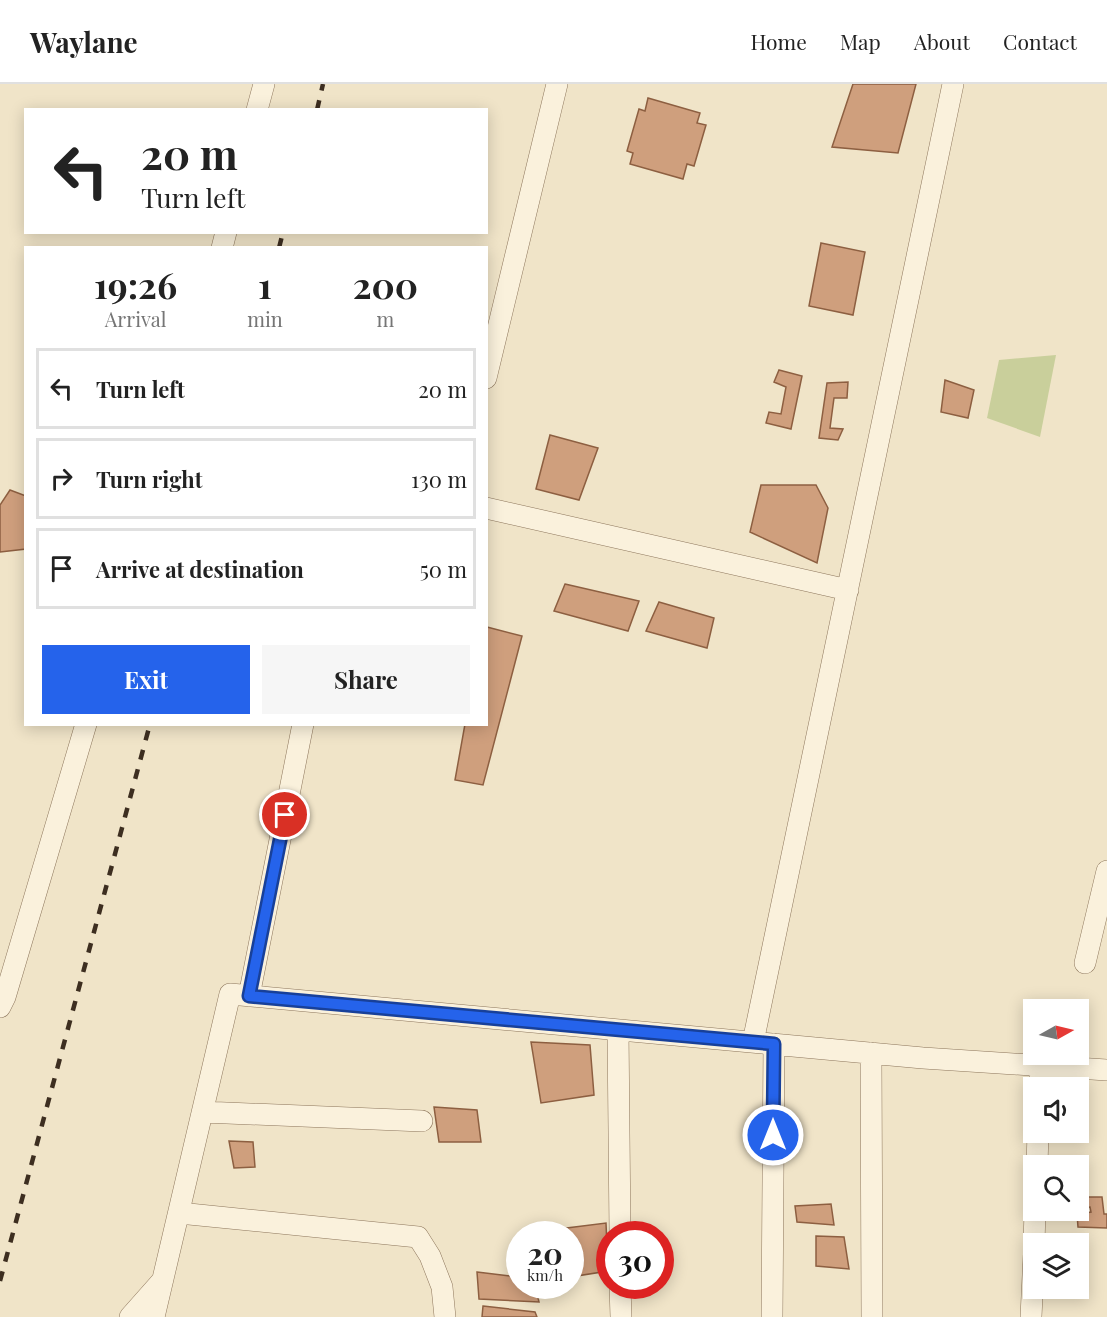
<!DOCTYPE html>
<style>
body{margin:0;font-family:"Playfair Display",serif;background:#f6f6f6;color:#222;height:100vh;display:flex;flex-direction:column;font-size:22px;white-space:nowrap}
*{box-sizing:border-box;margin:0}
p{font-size:20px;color:#767676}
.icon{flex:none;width:33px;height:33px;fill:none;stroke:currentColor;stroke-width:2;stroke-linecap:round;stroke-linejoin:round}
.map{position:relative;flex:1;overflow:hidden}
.side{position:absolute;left:24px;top:162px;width:464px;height:480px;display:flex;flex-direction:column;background:#fff;border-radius:0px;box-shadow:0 3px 15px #0003}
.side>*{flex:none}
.banner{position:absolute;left:24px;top:24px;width:464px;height:126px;border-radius:0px;box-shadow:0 3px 15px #0003;background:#fff;color:#222;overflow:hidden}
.needle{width:39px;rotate:82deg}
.tools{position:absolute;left:1023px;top:915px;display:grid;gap:12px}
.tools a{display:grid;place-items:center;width:66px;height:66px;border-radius:0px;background:#fff;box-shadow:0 3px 15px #0003;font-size:30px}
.speed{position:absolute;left:506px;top:1137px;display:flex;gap:12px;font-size:30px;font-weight:700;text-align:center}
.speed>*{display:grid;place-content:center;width:78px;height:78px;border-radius:50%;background:#fff;box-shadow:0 3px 15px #0003;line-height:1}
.speed small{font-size:15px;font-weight:400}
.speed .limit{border:9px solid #d22;background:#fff;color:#111}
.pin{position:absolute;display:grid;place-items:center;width:51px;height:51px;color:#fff;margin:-26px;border:3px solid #fff;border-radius:50%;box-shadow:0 2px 6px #0007}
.me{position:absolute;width:66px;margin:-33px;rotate:0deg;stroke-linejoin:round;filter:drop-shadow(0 0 4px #0008)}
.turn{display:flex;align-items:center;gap:21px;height:126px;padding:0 18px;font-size:27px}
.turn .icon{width:78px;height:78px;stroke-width:2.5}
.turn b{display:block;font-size:42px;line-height:51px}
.eta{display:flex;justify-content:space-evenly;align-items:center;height:102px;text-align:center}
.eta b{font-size:36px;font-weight:700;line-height:42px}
.cta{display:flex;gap:12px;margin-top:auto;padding:12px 18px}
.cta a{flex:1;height:69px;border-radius:0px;background:#2563eb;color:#fff;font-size:24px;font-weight:700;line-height:69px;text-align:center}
.cta a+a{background:#f6f6f6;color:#222}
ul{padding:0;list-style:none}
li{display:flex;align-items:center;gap:18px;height:81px;margin:0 12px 9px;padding:0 6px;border:3px solid #e0e0e0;border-radius:0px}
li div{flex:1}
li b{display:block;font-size:22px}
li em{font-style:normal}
header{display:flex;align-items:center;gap:36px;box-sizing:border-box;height:84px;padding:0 30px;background:#fff;border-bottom:2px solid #e0e0e0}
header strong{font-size:28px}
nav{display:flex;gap:33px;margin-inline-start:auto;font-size:21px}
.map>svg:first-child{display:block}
</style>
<header>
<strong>Waylane</strong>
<nav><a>Home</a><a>Map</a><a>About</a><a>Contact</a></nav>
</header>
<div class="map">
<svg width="1107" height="1233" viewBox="0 0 1107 1233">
<rect width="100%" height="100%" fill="#f0e4c8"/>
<!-- green -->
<path fill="#c9cf9b" d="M 1056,271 L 1040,353 L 987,334 L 999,276 Z"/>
<!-- building -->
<path fill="#cf9f7d" stroke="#8d5f41" stroke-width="1.5" d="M 853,0 L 916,0 L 898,69 L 832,63 Z
M 648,14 L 700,29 L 697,39 L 706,41 L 694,82 L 687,80 L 683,95 L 630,80 L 633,69 L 627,67 L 639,25 L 645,27 Z
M 821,159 L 865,168 L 853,231 L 809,222 Z
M 779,286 L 802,292 L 791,345 L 766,339 L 769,328 L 781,330 L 786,303 L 774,298 Z
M 945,296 L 974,306 L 968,334 L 941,328 Z
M 848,298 L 847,314 L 834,314 L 830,344 L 843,345 L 838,356 L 819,354 L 827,299 Z
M 550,351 L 598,364 L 579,416 L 536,405 Z
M 761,401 L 816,401 L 828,424 L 817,479 L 750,448 Z
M 10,406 L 26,412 L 26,465 L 0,468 L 0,421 Z
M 565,500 L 639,517 L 628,547 L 554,527 Z
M 659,518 L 714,534 L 707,564 L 646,547 Z
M 487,543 L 522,552 L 483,701 L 455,696 L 465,640 L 486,640 Z
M 531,958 L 590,961 L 594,1011 L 541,1019 Z
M 434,1023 L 477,1026 L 481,1058 L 439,1058 Z
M 229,1057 L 253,1058 L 255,1083 L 234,1084 Z
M 1078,1113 L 1102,1113 L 1104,1130 L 1107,1130 L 1107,1144 L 1078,1143 L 1077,1130 L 1091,1128 L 1090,1123 L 1078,1124 Z
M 831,1120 L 834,1141 L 797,1138 L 795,1122 Z
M 606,1139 L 608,1187 L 570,1193 L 570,1150 L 544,1150 L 543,1147 Z
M 816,1152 L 844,1153 L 849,1185 L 816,1182 Z
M 1084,1178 L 1086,1196 L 1078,1196 L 1078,1179 Z
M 477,1188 L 519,1193 L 519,1202 L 535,1202 L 539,1218 L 479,1215 Z
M 483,1222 L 535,1228 L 537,1233 L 482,1233 Z"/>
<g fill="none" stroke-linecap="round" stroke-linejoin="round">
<!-- street casing -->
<g stroke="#8d765c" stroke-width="22">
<path id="street" d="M 257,26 L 264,0
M 222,164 L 226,148
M 486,294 L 557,0
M 486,424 L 848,506
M 1085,879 L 1107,787
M 249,912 L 303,640
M 0,923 L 5,913 L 86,640
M 618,946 L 620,1150
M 753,958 L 953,0
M 871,969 L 872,1233
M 1040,1004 L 1040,982
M 203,1028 L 422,1037
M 1037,1082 L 1038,1048
M 179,1129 L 418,1153 L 430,1172 L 442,1203 L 445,1233
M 1034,1160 L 1035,1126
M 620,1202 L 621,1233
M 130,1233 L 161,1198
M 154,1233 L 230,910 L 923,974 L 1107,986
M 772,1233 L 774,960
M 1031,1233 L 1034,1170"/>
</g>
<!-- street -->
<use href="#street" stroke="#faf1dc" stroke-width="21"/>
<!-- rail -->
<path stroke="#3d2e20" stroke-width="4.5" stroke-dasharray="10 10" stroke-linecap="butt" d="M 317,26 L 323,0
M 279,164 L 283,148
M 0,1197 L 150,640"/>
</g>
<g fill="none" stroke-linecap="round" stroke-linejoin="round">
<!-- route casing -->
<g stroke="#184099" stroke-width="15">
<path id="route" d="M 285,731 L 249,912 L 774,960 L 773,1051"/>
</g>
<!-- route -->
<use href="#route" stroke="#2563eb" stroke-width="10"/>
</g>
</svg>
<div class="tools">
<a><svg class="needle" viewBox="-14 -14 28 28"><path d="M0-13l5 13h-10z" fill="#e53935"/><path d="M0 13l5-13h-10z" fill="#767676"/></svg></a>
<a><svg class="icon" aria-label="sound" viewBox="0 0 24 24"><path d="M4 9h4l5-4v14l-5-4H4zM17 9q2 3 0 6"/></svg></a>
<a><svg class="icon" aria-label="search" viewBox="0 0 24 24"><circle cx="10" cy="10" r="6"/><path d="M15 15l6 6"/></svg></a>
<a><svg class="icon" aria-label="layers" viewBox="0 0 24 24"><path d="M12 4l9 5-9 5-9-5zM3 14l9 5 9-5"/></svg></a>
</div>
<div class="speed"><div>20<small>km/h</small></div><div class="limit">30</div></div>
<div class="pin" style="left:285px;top:731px;background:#d93025"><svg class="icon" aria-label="arrive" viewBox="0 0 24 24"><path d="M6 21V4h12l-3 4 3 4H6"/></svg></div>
<svg class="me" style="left:773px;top:1051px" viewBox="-20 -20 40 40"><circle r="17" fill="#2563eb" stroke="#fff" stroke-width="3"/><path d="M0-11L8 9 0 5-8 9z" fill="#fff"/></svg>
<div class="banner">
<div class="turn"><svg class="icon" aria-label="left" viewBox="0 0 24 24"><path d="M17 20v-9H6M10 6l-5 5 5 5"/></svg><div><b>20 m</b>Turn left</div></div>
</div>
<section class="side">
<div class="eta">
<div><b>19:26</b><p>Arrival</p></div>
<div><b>1</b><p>min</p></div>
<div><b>200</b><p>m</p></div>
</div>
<ul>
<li><svg class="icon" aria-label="left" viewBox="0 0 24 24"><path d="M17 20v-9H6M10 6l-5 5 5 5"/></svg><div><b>Turn left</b></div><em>20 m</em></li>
<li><svg class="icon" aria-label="right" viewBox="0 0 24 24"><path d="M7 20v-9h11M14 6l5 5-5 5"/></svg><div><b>Turn right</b></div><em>130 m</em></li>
<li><svg class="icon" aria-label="arrive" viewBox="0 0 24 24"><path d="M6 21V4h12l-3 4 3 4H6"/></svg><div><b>Arrive at destination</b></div><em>50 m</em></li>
</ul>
<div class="cta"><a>Exit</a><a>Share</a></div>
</section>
</div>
